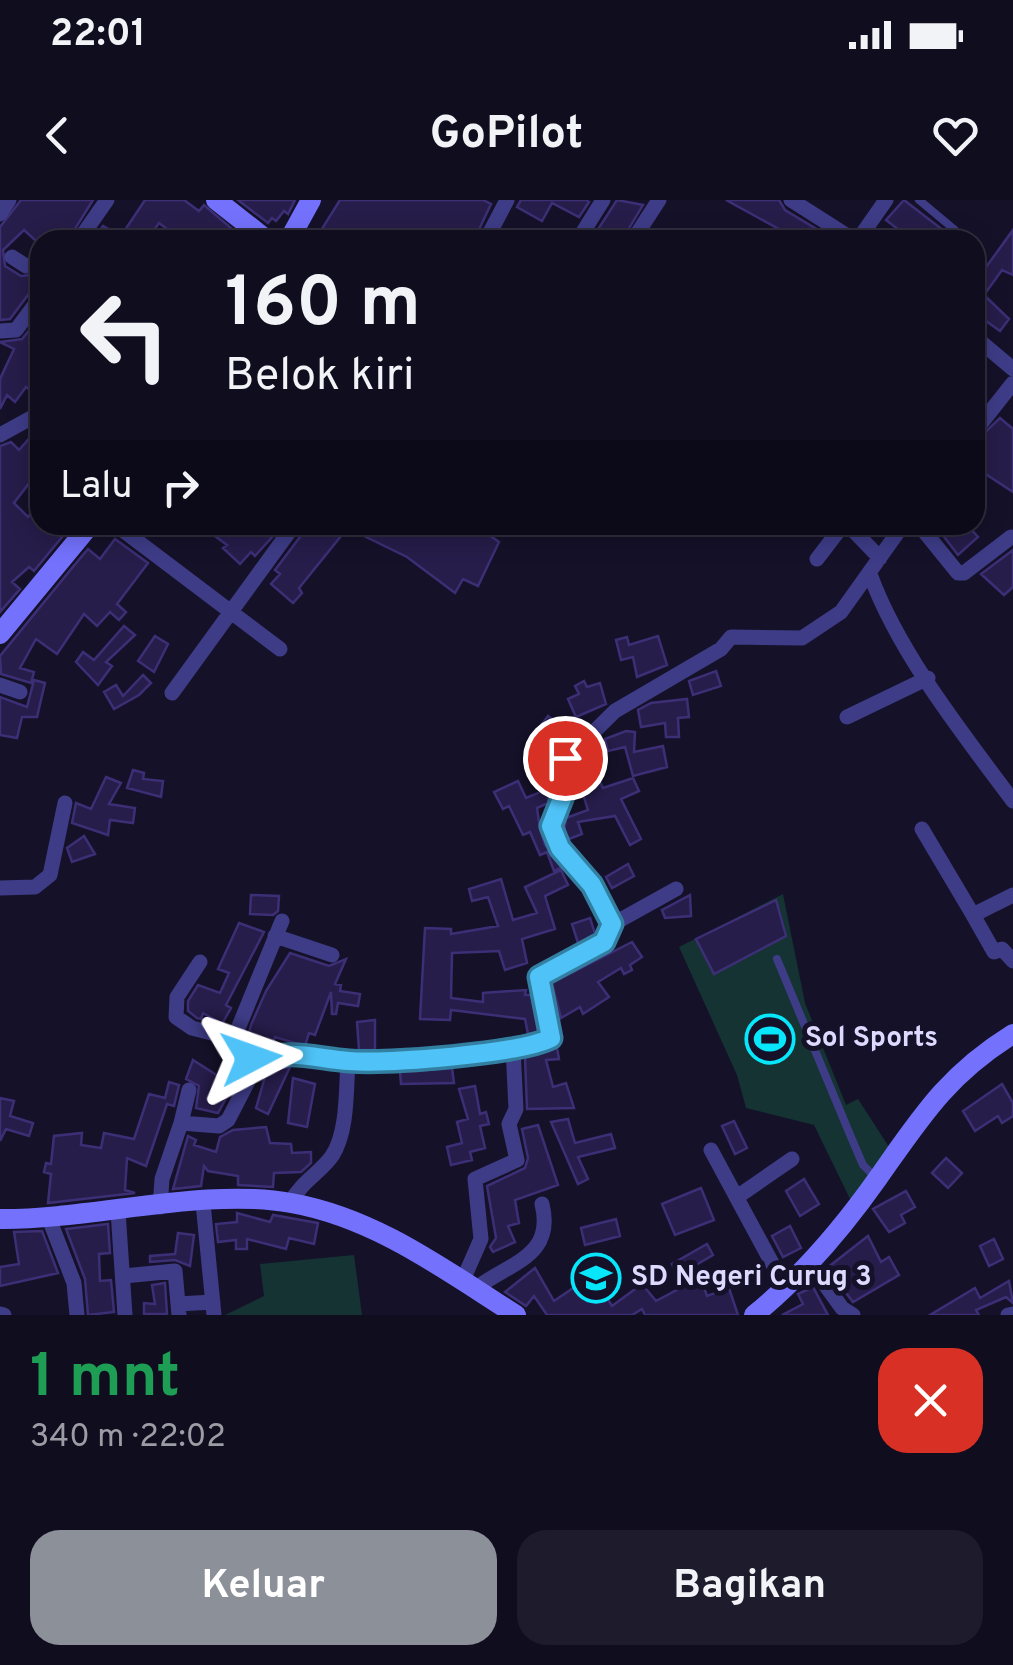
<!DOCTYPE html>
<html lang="id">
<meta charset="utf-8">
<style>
body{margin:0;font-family:Overpass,sans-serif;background:#1e1b2c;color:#f1f3f6;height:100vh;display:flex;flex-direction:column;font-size:38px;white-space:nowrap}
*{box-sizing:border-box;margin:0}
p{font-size:32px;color:#9c9ca4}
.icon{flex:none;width:55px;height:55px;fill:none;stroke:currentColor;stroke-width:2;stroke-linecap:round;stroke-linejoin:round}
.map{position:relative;height:1115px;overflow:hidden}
.sheet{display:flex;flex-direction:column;background:#100d1f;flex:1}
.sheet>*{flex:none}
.hud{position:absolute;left:30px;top:30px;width:955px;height:305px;border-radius:30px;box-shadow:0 5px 25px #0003,0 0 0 2px #302d3d;background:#100d1f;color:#f1f3f6;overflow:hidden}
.pin{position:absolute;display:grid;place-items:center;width:85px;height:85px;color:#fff;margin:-42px;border:5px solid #fff;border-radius:50%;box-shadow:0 2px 10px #0007}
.me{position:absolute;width:110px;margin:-55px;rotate:86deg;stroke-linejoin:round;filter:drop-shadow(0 0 8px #0008)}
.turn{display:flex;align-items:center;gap:35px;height:210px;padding:0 30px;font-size:45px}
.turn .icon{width:130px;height:130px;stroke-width:2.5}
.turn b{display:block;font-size:70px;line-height:85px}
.then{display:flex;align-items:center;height:95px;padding:0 30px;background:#0003;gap:20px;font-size:38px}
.round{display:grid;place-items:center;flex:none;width:105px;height:105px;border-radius:30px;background:#1e1b2c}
.head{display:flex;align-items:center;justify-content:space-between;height:170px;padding:0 30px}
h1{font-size:60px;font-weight:700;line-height:75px;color:#1e9e55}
.primary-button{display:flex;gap:20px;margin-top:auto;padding:20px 30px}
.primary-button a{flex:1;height:115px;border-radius:30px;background:#8c9099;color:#fff;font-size:40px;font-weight:700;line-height:115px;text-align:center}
.primary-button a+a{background:#1e1b2c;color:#f1f3f6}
.status{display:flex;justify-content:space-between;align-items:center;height:70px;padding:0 50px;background:#100d1f;direction:ltr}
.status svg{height:28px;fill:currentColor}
header{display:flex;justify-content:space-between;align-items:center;height:130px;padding:0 30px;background:#100d1f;font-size:45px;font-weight:700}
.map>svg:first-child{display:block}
</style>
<div class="status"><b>22:01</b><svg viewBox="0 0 49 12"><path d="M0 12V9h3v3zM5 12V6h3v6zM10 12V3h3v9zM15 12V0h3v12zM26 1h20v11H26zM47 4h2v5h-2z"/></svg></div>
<header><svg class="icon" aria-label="back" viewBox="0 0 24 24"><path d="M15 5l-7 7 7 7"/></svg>GoPilot<svg class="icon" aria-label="heart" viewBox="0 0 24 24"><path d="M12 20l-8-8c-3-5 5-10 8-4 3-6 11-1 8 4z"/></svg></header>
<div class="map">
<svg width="1013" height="1115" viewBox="0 0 1013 1115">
<rect width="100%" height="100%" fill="#151129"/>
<!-- green -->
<path fill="#143332" d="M 783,694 L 805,803 L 846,905 L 858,899 L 891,950 L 852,1003 L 814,925 L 746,908 L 737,875 L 679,747 Z
M 354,1055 L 362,1115 L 225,1115 L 264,1096 L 260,1064 Z"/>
<!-- building -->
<path fill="#261d4a" stroke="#3c2f76" stroke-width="2.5" d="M 21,0 L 93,0 L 68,40 L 60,35 L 56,40 L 35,40 L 24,30 L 3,50 L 5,66 L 21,76 L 40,74 L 40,87 L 31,91 L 10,119 L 0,120 L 0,27 Z
M 145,0 L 184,0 L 199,11 L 204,5 L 245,40 L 182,40 L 159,23 L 147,40 L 93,40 L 103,26 L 121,36 Z
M 238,0 L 295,0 L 288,14 L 284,11 L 276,21 L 272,18 L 268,23 Z
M 340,0 L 483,0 L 491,4 L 474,40 L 315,40 Z
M 521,0 L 586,0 L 589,2 L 579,17 L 552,3 L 542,21 L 517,7 Z
M 617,0 L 643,5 L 622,40 L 591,40 Z
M 726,0 L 779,0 L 785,10 L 823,33 L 814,40 L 799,40 Z
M 904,0 L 948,34 L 943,40 L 912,40 L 886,20 Z
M 1013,30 L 1013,75 L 1002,70 L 984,95 L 1009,119 L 1000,131 L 975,113 L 975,70 L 981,74 Z
M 40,117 L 40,197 L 26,187 L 15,202 L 7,195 L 0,209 L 0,179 L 14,149 L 0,142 L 22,139 Z
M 1000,218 L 1013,229 L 1013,292 L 975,267 L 975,242 Z
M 40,226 L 40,269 L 14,303 L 28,317 L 40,303 L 40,325 L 72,325 L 34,371 L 29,367 L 12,382 L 20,389 L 0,412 L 0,246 L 11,242 L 19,250 Z
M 200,325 L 258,325 L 272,337 L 255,356 L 251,352 L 240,364 L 223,348 L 227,345 Z
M 309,325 L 330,325 L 341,336 L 299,388 L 302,393 L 293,403 L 271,384 L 280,374 L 275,370 Z
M 372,325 L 478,329 L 496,325 L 489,335 L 499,342 L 478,386 L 463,379 L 455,393 L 407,357 L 366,337 Z
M 935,325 L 967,325 L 978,337 L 958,355 Z
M 115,339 L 148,363 L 117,404 L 126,412 L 119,420 L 110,412 L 97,426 L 84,414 L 57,454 L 36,439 L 20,468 L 34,472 L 31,483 L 1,474 L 0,456 L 72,368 L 88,349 L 100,359 Z
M 1013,350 L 1013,387 L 1004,395 L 981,374 Z
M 124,426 L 135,435 L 106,462 L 112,466 L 98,485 L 76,462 L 83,452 L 94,460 Z
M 155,436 L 168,444 L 154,472 L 138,461 Z
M 658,436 L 667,465 L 637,477 L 633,457 L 621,460 L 616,440 L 627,437 L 629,445 Z
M 716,471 L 721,486 L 693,495 L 689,481 Z
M 143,475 L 151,483 L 139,495 L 114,509 L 104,492 L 116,485 L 123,496 Z
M 34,480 L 45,483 L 37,517 L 22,517 L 17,538 L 0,535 L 0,497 L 27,507 Z
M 584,481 L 587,487 L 600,483 L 606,504 L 576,517 L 568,499 L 579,494 L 575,486 Z
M 687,499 L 689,517 L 678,518 L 679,537 L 666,537 L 665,523 L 641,527 L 638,510 L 651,503 Z
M 548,516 L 557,523 L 554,526 L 572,538 L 548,561 L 544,580 L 529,568 L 542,547 L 538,544 L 545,534 L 538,529 Z
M 626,531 L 635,532 L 634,552 L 663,546 L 667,567 L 633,576 L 625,547 L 608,551 L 605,539 Z
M 588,558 L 603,588 L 633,578 L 639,591 L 621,599 L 641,639 L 630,645 L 615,616 L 578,622 L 582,634 L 569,639 L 564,634 L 566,618 L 588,610 L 581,588 L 573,592 L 566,575 Z
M 133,570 L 144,573 L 143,579 L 163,581 L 161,597 L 127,588 Z
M 106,577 L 121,583 L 109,604 L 135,608 L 133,623 L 110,620 L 108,635 L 72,623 L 76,603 L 91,609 Z
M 518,581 L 526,598 L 548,589 L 548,603 L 537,608 L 540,629 L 545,645 L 563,667 L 554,671 L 547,652 L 540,655 L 530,632 L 523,635 L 509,606 L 503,609 L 494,592 Z
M 84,636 L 95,654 L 72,662 L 67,648 Z
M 628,664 L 634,676 L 612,688 L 606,677 Z
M 561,670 L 568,685 L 545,696 L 555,729 L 522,739 L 527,763 L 505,770 L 499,751 L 452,753 L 451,798 L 483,802 L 483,793 L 526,790 L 525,795 L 531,795 L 538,832 L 528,834 L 525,819 L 451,810 L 450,820 L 420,819 L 425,728 L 451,729 L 451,734 L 498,726 L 488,697 L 472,701 L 469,689 L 501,679 L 513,720 L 537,713 L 525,687 Z
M 251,695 L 279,696 L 278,711 L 273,715 L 250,714 Z
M 690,695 L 691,716 L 665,718 L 662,710 Z
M 776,700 L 786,736 L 714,774 L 696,739 Z
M 590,718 L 595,734 L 578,743 L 572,724 Z
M 239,723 L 264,732 L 226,805 L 231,808 L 222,824 L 203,813 L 201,819 L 197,818 L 188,811 L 188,801 L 198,785 L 220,793 L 229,773 L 218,769 Z
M 632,742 L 642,757 L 630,765 L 632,770 L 624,774 L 621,768 L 598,782 L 609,797 L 583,814 L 580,807 L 561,818 L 552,783 Z
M 290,753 L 329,766 L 346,759 L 335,784 L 341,785 L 340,791 L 360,794 L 358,806 L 338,803 L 336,814 L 332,814 L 331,792 L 315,835 L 309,833 L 305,846 L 275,837 L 271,846 L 257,849 L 247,841 L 251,825 L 266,791 Z
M 375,820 L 375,850 L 359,850 L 357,822 Z
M 557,848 L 559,859 L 546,860 L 553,887 L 566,883 L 574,908 L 527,909 L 525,858 Z
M 193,860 L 226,881 L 230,874 L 237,878 L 218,913 L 196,908 L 199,886 L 186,879 Z
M 290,867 L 268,914 L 256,908 L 267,870 Z
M 452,868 L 454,883 L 401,884 L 400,872 Z
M 293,878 L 315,884 L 307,927 L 288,923 Z
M 169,882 L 179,885 L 174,906 L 167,904 L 146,966 L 127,958 L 125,990 L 135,993 L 48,1003 L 51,974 L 44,972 L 46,963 L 51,964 L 54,936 L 82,933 L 81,945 L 101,948 L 104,933 L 134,939 L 149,894 L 165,898 Z
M 1002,884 L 1013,903 L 1013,916 L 1002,923 L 998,916 L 975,931 L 963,911 Z
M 475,886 L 480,914 L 486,912 L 489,924 L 480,926 L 485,948 L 470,952 L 472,960 L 451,965 L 447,947 L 462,943 L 457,922 L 468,919 L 459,889 Z
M 0,898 L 14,901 L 10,916 L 33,923 L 29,936 L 6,929 L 0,941 Z
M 568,919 L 575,943 L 611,934 L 615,948 L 578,957 L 588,979 L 578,984 L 551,922 Z
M 734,921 L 747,948 L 735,954 L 722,926 Z
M 538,925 L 558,985 L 515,1000 L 519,1023 L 508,1026 L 515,1042 L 493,1052 L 490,1047 L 496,1038 L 487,986 L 525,968 L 528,958 L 522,929 Z
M 266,927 L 270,943 L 291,944 L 292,953 L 311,952 L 311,963 L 301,972 L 274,973 L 273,987 L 238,985 L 238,976 L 208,971 L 204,966 L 201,986 L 173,989 L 188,936 L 196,940 L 194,945 L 216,952 L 220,937 L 233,930 Z
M 946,958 L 962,973 L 948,988 L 932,973 Z
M 804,979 L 819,1004 L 800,1016 L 786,991 Z
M 701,988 L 714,1020 L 675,1035 L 662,1004 Z
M 906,991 L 915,1007 L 901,1015 L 905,1023 L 889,1032 L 873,1009 Z
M 237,1013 L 270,1022 L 273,1015 L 318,1023 L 314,1044 L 289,1038 L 286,1049 L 247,1039 L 247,1049 L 236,1049 L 236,1040 L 218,1042 L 216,1024 L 237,1022 Z
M 616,1019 L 620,1036 L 585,1045 L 581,1028 Z
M 108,1024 L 110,1053 L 99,1054 L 100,1081 L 111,1080 L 114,1112 L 88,1115 L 85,1079 L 66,1029 Z
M 790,1026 L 801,1048 L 783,1057 L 772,1036 Z
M 42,1031 L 58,1073 L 0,1086 L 0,1067 L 19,1064 L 14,1032 Z
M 178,1033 L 194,1035 L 190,1066 L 175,1060 L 150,1062 L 150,1056 L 175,1054 Z
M 868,1036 L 881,1062 L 889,1057 L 899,1075 L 853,1102 L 827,1068 Z
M 994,1039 L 1003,1059 L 989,1066 L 980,1046 Z
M 707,1044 L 713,1055 L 696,1065 L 707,1096 L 729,1088 L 738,1115 L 645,1115 L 642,1109 L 632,1115 L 547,1115 L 534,1096 L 526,1106 L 505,1092 L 535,1068 L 554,1101 L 591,1076 L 615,1070 L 618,1080 L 599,1085 L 612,1106 L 642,1084 L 656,1101 L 684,1086 L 672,1064 Z
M 1009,1081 L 1013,1103 L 1006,1097 L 976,1110 L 979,1115 L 930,1115 L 975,1088 L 980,1098 Z
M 165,1083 L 167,1114 L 144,1114 L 144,1103 L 155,1104 L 152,1085 Z
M 813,1087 L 828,1115 L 782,1115 L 803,1104 L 798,1094 Z"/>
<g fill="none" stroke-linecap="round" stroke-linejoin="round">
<!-- lane -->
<path stroke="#3e3c87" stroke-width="8" d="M 919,0 L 955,30
M 777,759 L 851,937 L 863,965 L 877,979"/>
<!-- street -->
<path stroke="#3e3c87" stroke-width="15" d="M 791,0 L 854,40
M 0,14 L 9,0
M 79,40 L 107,0
M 486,40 L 507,0
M 578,40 L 603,0
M 633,40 L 659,0
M 858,40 L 886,0
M 12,57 L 26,66 L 40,63
M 0,131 L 16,130 L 40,98
M 975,137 L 1013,169
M 975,231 L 1013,183
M 0,235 L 40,213
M 116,325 L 280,449
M 848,325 L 880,358
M 919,325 L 958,373 L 964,373 L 1011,337
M 817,359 L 843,325
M 870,374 C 898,452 963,534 1013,601
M 0,485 L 20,492
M 172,493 L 294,325
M 847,517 L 928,478
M 922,629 L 973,715 L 1013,695
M 0,688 L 35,687 L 50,675 L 65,603
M 973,715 L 994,752 L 1002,749 L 1013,761
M 613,724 L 676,689
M 275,736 L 332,755
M 200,762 L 177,797 L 176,817 L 192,828 L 235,839
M 257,863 L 236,846 L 235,836 L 282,721
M 181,923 L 189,890
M 711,950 L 786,1089
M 737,997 L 792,959
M 203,1003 L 214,1115
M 290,1003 C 303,980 320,973 332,956 C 348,932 346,889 348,861
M 160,1007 L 162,979 L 181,923 L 219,926 L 228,920 L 259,860 C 291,851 318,860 351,861 C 391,863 518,855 551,839 L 539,777 L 604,742 L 613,724 L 592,685 L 554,639 L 551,626 L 563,596 L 554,575 L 558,567 L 615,511 L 721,449 L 731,437 L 802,438 L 841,412 L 903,325
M 118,1011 L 125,1115
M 48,1016 L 74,1083 L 77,1115
M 810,1064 L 842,1108 L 853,1115
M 124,1076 L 175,1071 L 178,1104
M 463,1080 L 481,1039 L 475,979 L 517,960 L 509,924 L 516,909 L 513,848
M 475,1089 C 510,1062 555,1057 542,1004
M 0,1114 L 4,1115
M 179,1115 L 178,1104 L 213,1102
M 1008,1115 L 1013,1114"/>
<!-- secondary -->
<path stroke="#7472fd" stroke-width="20" d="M 216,0 L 267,40
M 289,40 L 311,0
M 0,434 L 90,325
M 0,1019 C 90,1020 205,987 291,1003 C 376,1018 445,1070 516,1115
M 754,1115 C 802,1076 842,1029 878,978 C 921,917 947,875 1013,834"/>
</g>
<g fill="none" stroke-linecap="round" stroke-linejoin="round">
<!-- route casing -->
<g stroke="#337fa1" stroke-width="25">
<path id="route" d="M 251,858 L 257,863 C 285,847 317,859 349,861 C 386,864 520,854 551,838 L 539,777 L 604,742 L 612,724 L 592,685 L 560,648 L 551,626 L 563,596 L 554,575 L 565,558"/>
</g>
<!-- route -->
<use href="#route" stroke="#4fc3f7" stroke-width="18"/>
</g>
<!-- icons -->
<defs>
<g id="stadium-ring" transform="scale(2.5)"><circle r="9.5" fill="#151129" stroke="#08e6fc" stroke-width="1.5"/><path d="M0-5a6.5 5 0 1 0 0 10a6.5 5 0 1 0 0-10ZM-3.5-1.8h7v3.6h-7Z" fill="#08e6fc"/></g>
<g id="school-ring" transform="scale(2.5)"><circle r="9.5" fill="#151129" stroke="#08e6fc" stroke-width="1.5"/><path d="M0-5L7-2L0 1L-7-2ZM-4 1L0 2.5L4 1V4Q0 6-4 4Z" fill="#08e6fc"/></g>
</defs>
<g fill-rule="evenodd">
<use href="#stadium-ring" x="770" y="839"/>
<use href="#school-ring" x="596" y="1078"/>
</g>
<g text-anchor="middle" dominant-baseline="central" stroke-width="10" stroke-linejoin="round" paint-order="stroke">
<!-- poi labels -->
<g font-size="28" font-weight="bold" fill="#ddd9ff" stroke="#151129" text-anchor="start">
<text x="805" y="839">Sol Sports</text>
<text x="631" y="1078">SD Negeri Curug 3</text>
</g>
</g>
</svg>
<div class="pin" style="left:565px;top:558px;background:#d93025"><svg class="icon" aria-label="arrive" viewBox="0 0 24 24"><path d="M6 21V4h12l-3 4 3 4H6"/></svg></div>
<svg class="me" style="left:251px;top:858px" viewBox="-20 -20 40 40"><path d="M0-17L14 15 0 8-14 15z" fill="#4fc3f7" stroke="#fff" stroke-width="4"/></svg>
<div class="hud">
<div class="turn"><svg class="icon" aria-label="left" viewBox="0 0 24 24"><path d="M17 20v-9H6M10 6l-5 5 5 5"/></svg><div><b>160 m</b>Belok kiri</div></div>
<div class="then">Lalu<svg class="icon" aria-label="right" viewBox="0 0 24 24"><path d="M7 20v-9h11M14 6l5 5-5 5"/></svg></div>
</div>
</div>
<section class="sheet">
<div class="head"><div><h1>1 mnt</h1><p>340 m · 22:02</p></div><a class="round" style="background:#d93025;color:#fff"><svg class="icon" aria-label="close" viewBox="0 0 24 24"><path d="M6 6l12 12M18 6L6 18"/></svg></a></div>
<div class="primary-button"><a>Keluar</a><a>Bagikan</a></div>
</section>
